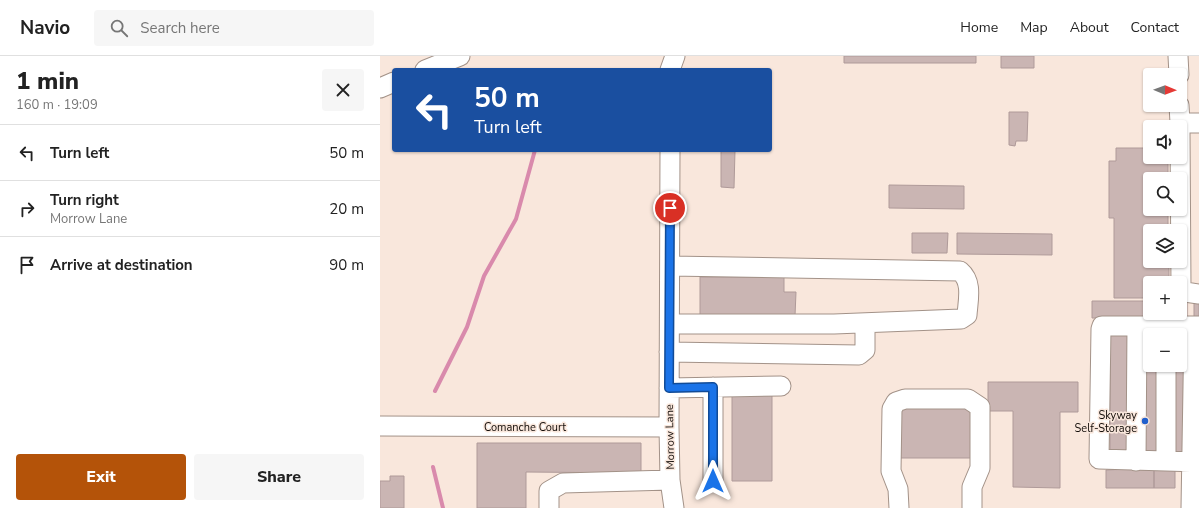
<!DOCTYPE html>
<meta charset="utf-8">
<style>
body{margin:0;font-family:"Nunito Sans",sans-serif;background:#f6f6f6;color:#222;height:100vh;display:flex;flex-direction:column;font-size:15px;white-space:nowrap}
*{box-sizing:border-box;margin:0}
p{font-size:13px;color:#767676}
.icon{flex:none;width:22px;height:22px;fill:none;stroke:currentColor;stroke-width:2;stroke-linecap:round;stroke-linejoin:round}
.map{position:relative;flex:1;overflow:hidden}
.sheet{display:flex;flex-direction:column;background:#fff;width:380px}
.sheet>*{flex:none}
.banner{position:absolute;left:12px;top:12px;width:380px;height:84px;border-radius:4px;box-shadow:0 1px 3px #0004;background:#1a4fa0;color:#fff;overflow:hidden}
.needle{width:26px;rotate:91deg}
.tools{position:absolute;left:763px;top:12px;display:grid;gap:8px}
.tools a{display:grid;place-items:center;width:44px;height:44px;border-radius:4px;background:#fff;box-shadow:0 1px 3px #0004;font-size:20px}
.pin{position:absolute;display:grid;place-items:center;width:34px;height:34px;color:#fff;margin:-17px;border:2px solid #fff;border-radius:50%;box-shadow:0 1px 4px #0007}
.me{position:absolute;width:44px;margin:-22px;rotate:0deg;stroke-linejoin:round;filter:drop-shadow(0 0 3px #0008)}
.turn{display:flex;align-items:center;gap:14px;height:84px;padding:0 16px;font-size:18px}
.turn .icon{width:52px;height:52px;stroke-width:2.5}
.turn b{display:block;font-size:28px;line-height:34px}
.round{display:grid;place-items:center;flex:none;width:42px;height:42px;border-radius:4px;background:#f6f6f6}
.head{display:flex;align-items:center;justify-content:space-between;height:68px;padding:0 16px}
h1{font-size:24px;font-weight:800;line-height:30px}
.cta{display:flex;gap:8px;margin-top:auto;padding:8px 16px}
.cta a{flex:1;height:46px;border-radius:4px;background:#b45309;color:#fff;font-size:16px;font-weight:800;line-height:46px;text-align:center}
.cta a+a{background:#f6f6f6;color:#222}
ul{padding:0;list-style:none}
li{display:flex;align-items:center;gap:12px;height:56px;padding:0 16px;border-top:1px solid #e0e0e0}
li div{flex:1}
li b{display:block;font-size:15px}
li em{font-style:normal}
header{display:flex;align-items:center;gap:24px;box-sizing:border-box;height:56px;padding:0 20px;background:#fff;border-bottom:1px solid #e0e0e0}
header strong{font-size:19px}
nav{display:flex;gap:22px;margin-inline-start:auto;font-size:14px}
.search{width:280px;height:36px;background:#f6f6f6;display:flex;align-items:center;gap:10px;box-sizing:border-box;padding:0 14px;border-radius:4px;color:#767676;font-size:15px}
main{display:flex;flex:1;min-height:0}
.map>svg:first-child{display:block}
</style>
<header>
<strong>Navio</strong>
<div class="search"><svg class="icon" aria-label="search" viewBox="0 0 24 24"><circle cx="10" cy="10" r="6"/><path d="M15 15l6 6"/></svg>Search here</div>
<nav><a>Home</a><a>Map</a><a>About</a><a>Contact</a></nav>
</header>
<main>
<section class="sheet">
<div class="head"><div><h1>1 min</h1><p>160 m · 19:09</p></div><a class="round"><svg class="icon" aria-label="close" viewBox="0 0 24 24"><path d="M6 6l12 12M18 6L6 18"/></svg></a></div>
<ul>
<li><svg class="icon" aria-label="left" viewBox="0 0 24 24"><path d="M17 20v-9H6M10 6l-5 5 5 5"/></svg><div><b>Turn left</b></div><em>50 m</em></li>
<li><svg class="icon" aria-label="right" viewBox="0 0 24 24"><path d="M7 20v-9h11M14 6l5 5-5 5"/></svg><div><b>Turn right</b><p>Morrow Lane</p></div><em>20 m</em></li>
<li><svg class="icon" aria-label="arrive" viewBox="0 0 24 24"><path d="M6 21V4h12l-3 4 3 4H6"/></svg><div><b>Arrive at destination</b></div><em>90 m</em></li>
</ul>
<div class="cta"><a>Exit</a><a>Share</a></div>
</section>
<div class="map">
<svg width="819" height="452" viewBox="0 0 819 452">
<rect width="100%" height="100%" fill="#f9e7dc"/>
<g fill="none" stroke-linecap="round" stroke-linejoin="round">
<!-- stream -->
<path stroke="#d98aac" stroke-width="4" d="M 55,335 L 87,271 L 104,220 L 136,163 L 155,94
M 53,411 L 63,452"/>
</g>
<!-- building -->
<path fill="#cab5b3" stroke="#af9a99" d="M 464,0 L 596,0 L 596,7 L 464,7 Z
M 621,0 L 654,0 L 654,12 L 621,12 Z
M 629,56 L 648,56 L 647,85 L 636,85 L 635,90 L 629,89 Z
M 736,92 L 770,92 L 770,105 L 788,105 L 788,123 L 770,123 L 770,153 L 788,153 L 788,175 L 770,175 L 770,205 L 789,205 L 789,227 L 770,227 L 770,242 L 734,242 L 734,162 L 729,162 L 729,105 L 736,105 Z
M 341,94 L 355,94 L 354,132 L 341,131 Z
M 509,129 L 584,130 L 584,153 L 509,152 Z
M 532,177 L 568,177 L 567,197 L 532,197 Z
M 577,177 L 672,178 L 672,199 L 577,198 Z
M 320,221 L 404,221 L 404,236 L 416,236 L 415,260 L 320,260 Z
M 712,245 L 770,245 L 770,257 L 800,257 L 800,245 L 807,245 L 807,263 L 712,262 Z
M 814,245 L 819,245 L 819,263 L 814,263 Z
M 730,279 L 749,279 L 749,397 L 730,397 Z
M 763,279 L 770,279 L 770,309 L 781,309 L 781,397 L 762,397 Z
M 800,279 L 807,279 L 807,397 L 795,397 L 795,309 L 800,309 Z
M 608,326 L 698,326 L 698,356 L 680,356 L 680,432 L 633,431 L 633,355 L 608,355 Z
M 352,334 L 392,335 L 392,425 L 352,425 Z
M 525,349 L 588,349 L 596,357 L 596,402 L 517,402 L 517,356 Z
M 97,387 L 261,387 L 261,417 L 146,416 L 146,452 L 97,452 Z
M 774,411 L 795,411 L 795,432 L 774,432 Z
M 774,412 L 774,432 L 726,432 L 726,414 Z
M 10,420 L 24,420 L 24,452 L 0,452 L 0,425 L 10,425 Z"/>
<g fill="none" stroke-linecap="round" stroke-linejoin="round">
<!-- minor casing -->
<g stroke="#a39288" stroke-width="21">
<path id="minor" d="M 798,0 L 799,19
M 45,14 L 80,0
M 290,14 L 295,0
M 0,32 L 14,26
M 799,49 L 800,67 L 819,67
M 800,75 L 801,231 L 805,236 L 819,238
M 290,94 L 289,371 L 290,424 L 294,452
M 290,268 L 454,268 L 581,263 L 587,259 C 588,244 593,226 580,215 L 290,210
M 819,270 L 722,270 L 721,273 L 719,403 L 819,406
M 289,296 L 479,299 L 485,294 L 485,267
M 289,332 L 401,330
M 0,370 L 289,371
M 756,405 L 757,270
M 786,405 L 786,309
M 333,425 L 333,331
M 169,452 L 169,435 L 183,427 L 290,424
M 519,452 L 518,433 L 511,415 L 512,353 L 516,346 L 525,343 L 588,343 L 600,351 L 600,412 L 592,431 L 592,452
M 811,452 L 814,270"/>
</g>
<!-- minor -->
<use href="#minor" stroke="#fff" stroke-width="19"/>
</g>
<g fill="none" stroke-linecap="round" stroke-linejoin="round">
<!-- route casing -->
<g stroke="#114b97" stroke-width="10">
<path id="route" d="M 290,152 L 289,332 L 333,331 L 333,425"/>
</g>
<!-- route -->
<use href="#route" stroke="#1a73e8" stroke-width="7"/>
</g>
<!-- markers -->
<circle fill="#2260cd" stroke="#f9e7dc" stroke-width="1.5" cx="765" cy="365" r="4"/>
<g text-anchor="middle" dominant-baseline="central" stroke-width="3" stroke-linejoin="round" paint-order="stroke">
<!-- poi labels -->
<g font-size="11" fill="#130d09" stroke="#f9e7dc" text-anchor="end">
<text x="757" y="359">Skyway<tspan x="757" dy="13">Self-Storage</tspan></text>
</g>
<!-- street labels -->
<g font-size="11" fill="#130d09" stroke="#f9e7dc">
<text x="145" y="371">Comanche Court</text>
<text transform="translate(290 381) rotate(-91)">Morrow Lane</text>
</g>
</g>
</svg>
<div class="tools">
<a><svg class="needle" viewBox="-14 -14 28 28"><path d="M0-13l5 13h-10z" fill="#e53935"/><path d="M0 13l5-13h-10z" fill="#767676"/></svg></a>
<a><svg class="icon" aria-label="sound" viewBox="0 0 24 24"><path d="M4 9h4l5-4v14l-5-4H4zM17 9q2 3 0 6"/></svg></a>
<a><svg class="icon" aria-label="search" viewBox="0 0 24 24"><circle cx="10" cy="10" r="6"/><path d="M15 15l6 6"/></svg></a>
<a><svg class="icon" aria-label="layers" viewBox="0 0 24 24"><path d="M12 4l9 5-9 5-9-5zM3 14l9 5 9-5"/></svg></a>
<a>+</a>
<a>−</a>
</div>
<div class="pin" style="left:290px;top:152px;background:#d93025"><svg class="icon" aria-label="arrive" viewBox="0 0 24 24"><path d="M6 21V4h12l-3 4 3 4H6"/></svg></div>
<svg class="me" style="left:333px;top:425px" viewBox="-20 -20 40 40"><path d="M0-17L14 15 0 8-14 15z" fill="#1a73e8" stroke="#fff" stroke-width="4"/></svg>
<div class="banner">
<div class="turn"><svg class="icon" aria-label="left" viewBox="0 0 24 24"><path d="M17 20v-9H6M10 6l-5 5 5 5"/></svg><div><b>50 m</b>Turn left</div></div>
</div>
</div>
</main>
